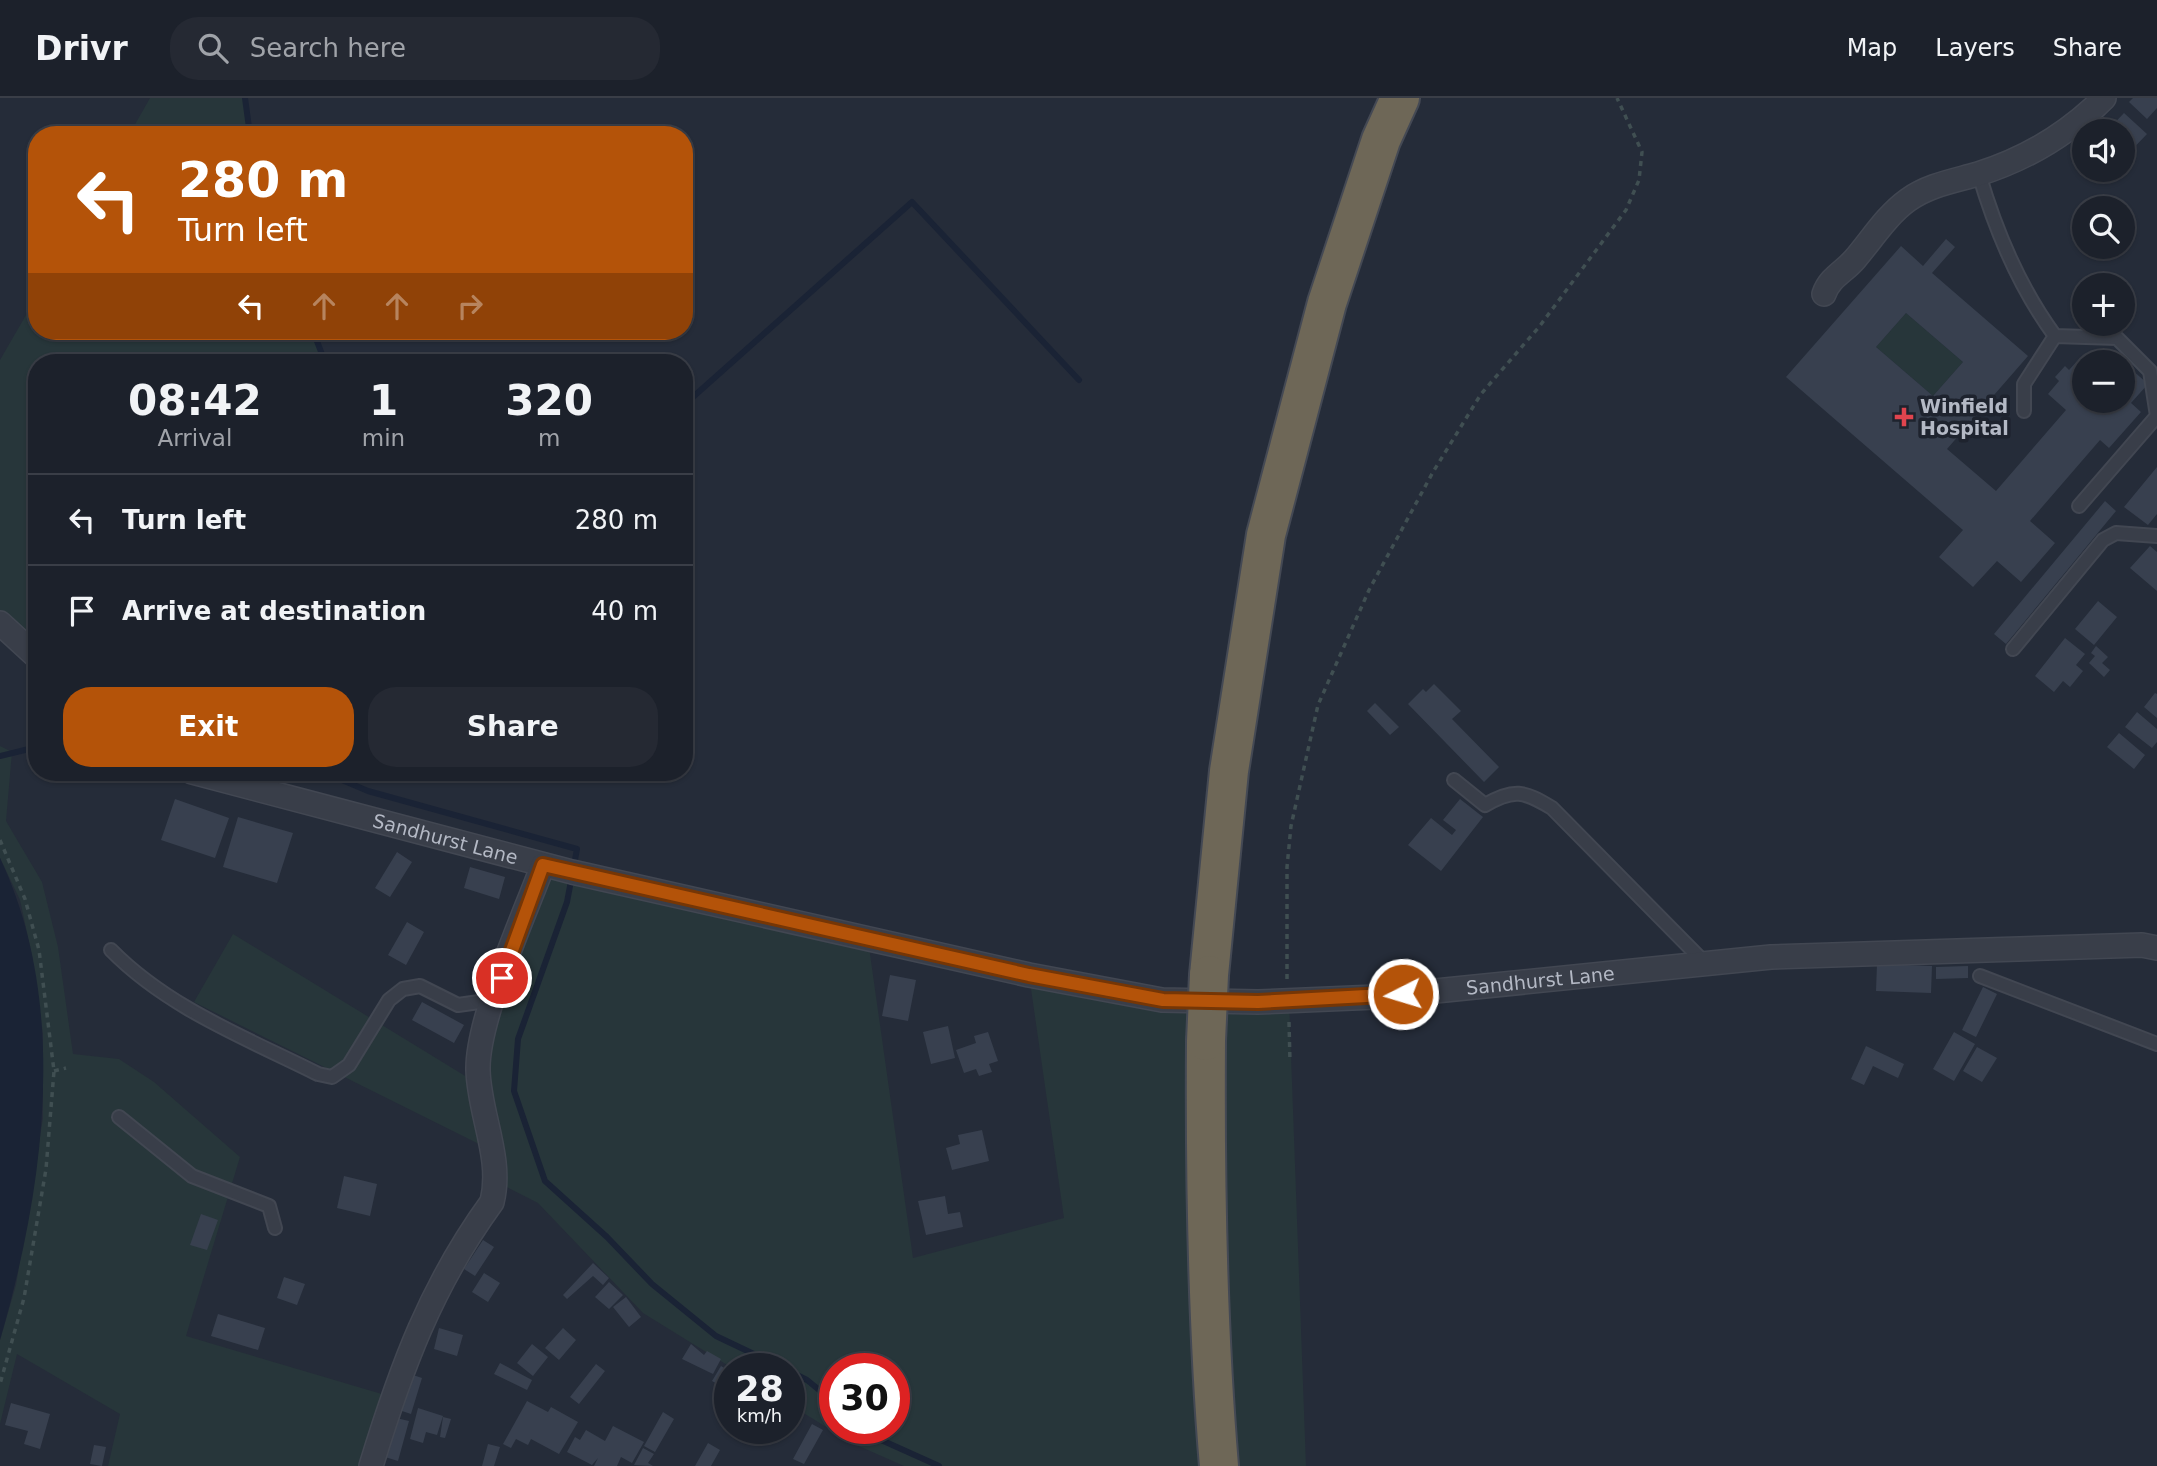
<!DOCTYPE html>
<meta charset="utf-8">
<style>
body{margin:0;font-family:"DejaVu Sans",sans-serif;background:#252933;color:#f1f3f6;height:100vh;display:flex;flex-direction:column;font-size:26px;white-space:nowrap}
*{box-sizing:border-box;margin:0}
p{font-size:23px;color:#a0a3a9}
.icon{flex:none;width:38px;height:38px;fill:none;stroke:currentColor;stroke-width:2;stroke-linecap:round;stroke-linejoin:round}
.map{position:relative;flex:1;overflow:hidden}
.details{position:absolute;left:28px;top:256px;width:665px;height:427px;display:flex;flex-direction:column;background:#1c212b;border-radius:28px;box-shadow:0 2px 5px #0004,0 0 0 2px #3a3e47}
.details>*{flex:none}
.banner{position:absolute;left:28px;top:28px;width:665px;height:214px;border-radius:28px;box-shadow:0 2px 5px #0004,0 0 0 2px #3a3e47;background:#b45309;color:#fff;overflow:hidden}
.buttons{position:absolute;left:2072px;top:21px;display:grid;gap:14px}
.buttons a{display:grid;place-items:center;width:63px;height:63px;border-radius:50%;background:#1c212b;box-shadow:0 2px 5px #0004,0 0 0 2px #3a3e47;font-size:35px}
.speed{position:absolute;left:714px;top:1255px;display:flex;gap:14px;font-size:35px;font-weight:700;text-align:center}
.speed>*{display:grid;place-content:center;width:91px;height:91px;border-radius:50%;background:#1c212b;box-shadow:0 2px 5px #0004,0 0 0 2px #3a3e47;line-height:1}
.speed small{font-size:18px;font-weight:400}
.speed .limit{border:10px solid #d22;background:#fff;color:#111}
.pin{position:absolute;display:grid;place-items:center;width:60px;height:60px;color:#fff;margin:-30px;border:4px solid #fff;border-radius:50%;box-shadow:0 2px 7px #0007}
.me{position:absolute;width:77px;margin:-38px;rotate:265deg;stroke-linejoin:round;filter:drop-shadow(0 0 5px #0008)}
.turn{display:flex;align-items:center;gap:24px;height:147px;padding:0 35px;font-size:32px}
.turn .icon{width:91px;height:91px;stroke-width:2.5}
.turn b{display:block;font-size:49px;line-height:60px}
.lanes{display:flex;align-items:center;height:66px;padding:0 35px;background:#0003;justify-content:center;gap:35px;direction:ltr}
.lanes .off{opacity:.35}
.eta{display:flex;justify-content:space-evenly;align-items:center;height:119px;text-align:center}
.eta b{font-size:42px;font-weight:700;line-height:49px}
.cta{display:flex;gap:14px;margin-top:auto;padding:14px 35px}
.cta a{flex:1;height:80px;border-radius:28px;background:#b45309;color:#fff;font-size:28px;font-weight:700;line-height:80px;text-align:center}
.cta a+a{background:#252933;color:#f1f3f6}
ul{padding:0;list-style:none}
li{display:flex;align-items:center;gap:21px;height:91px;padding:0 35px;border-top:2px solid #3a3e47}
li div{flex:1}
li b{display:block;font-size:26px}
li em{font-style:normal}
header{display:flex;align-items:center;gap:42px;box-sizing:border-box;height:98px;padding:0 35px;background:#1c212b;border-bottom:2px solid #3a3e47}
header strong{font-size:33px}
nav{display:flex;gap:38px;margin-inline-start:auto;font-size:24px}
.search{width:490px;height:63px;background:#252933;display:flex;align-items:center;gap:18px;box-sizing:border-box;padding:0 24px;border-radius:28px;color:#a0a3a9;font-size:26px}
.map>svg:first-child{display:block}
</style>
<header>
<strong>Drivr</strong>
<div class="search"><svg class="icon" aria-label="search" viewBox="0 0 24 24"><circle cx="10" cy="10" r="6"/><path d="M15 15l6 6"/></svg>Search here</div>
<nav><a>Map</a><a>Layers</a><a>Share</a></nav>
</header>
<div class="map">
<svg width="2157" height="1368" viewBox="0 0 2157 1368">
<rect width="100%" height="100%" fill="#252c39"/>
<!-- green -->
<path fill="#27363a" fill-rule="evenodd" d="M 150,0 L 245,0 L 250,37 L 129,37 Z
M 37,198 L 37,233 L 313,233 L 325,264 L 37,264 L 37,559 L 0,525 L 0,262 Z
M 1906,215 L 1963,264 L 1933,298 L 1876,249 Z
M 0,648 L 12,654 L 6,723 L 42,784 L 58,849 L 73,956 L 119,961 L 154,984 L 240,1059 L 186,1238 L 392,1299 L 371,1368 L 108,1368 L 120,1316 L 17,1256 L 0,1326 L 0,1242 L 16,1187 L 43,1020 L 43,936 L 32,858 L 20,802 L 0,760 Z
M 543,767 L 868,842 L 913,1160 L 1064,1120 L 1029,877 L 1162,902 L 1289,902 L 1306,1368 L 904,1368 L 852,1345 L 789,1306 L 789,1270 L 732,1270 L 643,1215 L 538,1105 L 497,1084 L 491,1052 L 194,904 L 233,836 L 480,987 L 478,971 ZM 835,1270 L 894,1270 L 894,1330 L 835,1330 Z"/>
<!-- water -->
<path fill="#1a2335" d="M 0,760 C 70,908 44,1090 0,1242 Z"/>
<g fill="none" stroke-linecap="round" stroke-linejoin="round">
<!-- stream -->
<path stroke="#1a2335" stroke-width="6" d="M 245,0 L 250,37
M 313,233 L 325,264
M 684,307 L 912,104 L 1079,282
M 0,658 L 37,649
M 323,674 L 368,693 L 577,751 L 567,804 L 518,941 L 514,993 L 545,1083 L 607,1139 L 652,1186 L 716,1238 L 783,1270
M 789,1273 L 807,1282 L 835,1305
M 866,1330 L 879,1341 L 939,1368"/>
</g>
<!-- building -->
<path fill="#38404f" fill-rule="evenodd" d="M 2133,0 L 2157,0 L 2157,10 L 2147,21 L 2129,4 Z
M 2124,15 L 2147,36 L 2124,60 L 2123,33 L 2107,33 Z
M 1946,141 L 1955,149 L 1932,175 L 2028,258 L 1947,351 L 1996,393 L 2066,312 L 2048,296 L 2059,283 L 2055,279 L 2065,268 L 2069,272 L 2080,260 L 2084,263 L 2084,303 L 2123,303 L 2123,264 L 2107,264 L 2114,256 L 2148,286 L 2131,305 L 2141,314 L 2109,350 L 2100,342 L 2030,423 L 2055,445 L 2021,484 L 1997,463 L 1973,489 L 1939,459 L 1963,432 L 1786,279 L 1901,148 L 1923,168 ZM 1906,215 L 1963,264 L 1933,298 L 1876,249 Z
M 2157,369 L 2157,416 L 2148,427 L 2124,409 Z
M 2105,403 L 2116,413 L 2006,546 L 1994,536 Z
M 2150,448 L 2157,454 L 2157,493 L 2130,470 Z
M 2098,503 L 2117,519 L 2094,547 L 2075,531 Z
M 2065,540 L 2085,556 L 2076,567 L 2083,573 L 2070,589 L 2063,583 L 2054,594 L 2035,578 Z
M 2096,548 L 2108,559 L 2102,565 L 2110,572 L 2104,579 L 2089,565 L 2095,558 L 2091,555 Z
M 1434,586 L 1461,613 L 1452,621 L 1499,669 L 1484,684 L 1408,606 L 1423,591 L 1426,594 Z
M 2155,595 L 2157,596 L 2157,620 L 2144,609 Z
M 1375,605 L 1399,629 L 1390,637 L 1367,613 Z
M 2137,614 L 2157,631 L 2157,644 L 2152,650 L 2125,629 Z
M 2119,635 L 2145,657 L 2134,671 L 2107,649 Z
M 175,701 L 229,720 L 215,760 L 161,742 Z
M 1460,701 L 1483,719 L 1441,773 L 1408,747 L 1431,720 L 1452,737 L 1456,732 L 1443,722 Z
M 238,719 L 293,735 L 277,785 L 223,769 Z
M 397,754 L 412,764 L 390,799 L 375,790 Z
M 470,769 L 505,779 L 499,801 L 464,790 Z
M 407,824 L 424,834 L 406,867 L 388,857 Z
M 1877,866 L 1932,868 L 1931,895 L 1876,893 Z
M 1968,868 L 1968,880 L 1936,881 L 1936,869 Z
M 890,877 L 916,882 L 908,923 L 882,918 Z
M 1983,889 L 1997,896 L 1976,939 L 1962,932 Z
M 422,904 L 464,927 L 454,945 L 412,922 Z
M 948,928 L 955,960 L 931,966 L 923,934 Z
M 988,934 L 998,963 L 989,966 L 992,974 L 979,978 L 976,971 L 964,975 L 956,952 L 976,945 L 974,938 Z
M 1954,934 L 1975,946 L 1954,983 L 1933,971 Z
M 1866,948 L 1904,966 L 1898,980 L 1873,968 L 1864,987 L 1851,981 Z
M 1977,949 L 1997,960 L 1982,984 L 1963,973 Z
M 982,1032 L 989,1063 L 952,1072 L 946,1050 L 960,1046 L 958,1037 Z
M 344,1078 L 377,1086 L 370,1118 L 337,1110 Z
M 945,1098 L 948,1116 L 960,1114 L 963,1129 L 926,1137 L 918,1103 Z
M 201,1116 L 218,1122 L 207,1152 L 190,1147 Z
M 483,1142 L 494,1149 L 475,1178 L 464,1171 Z
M 593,1165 L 609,1180 L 603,1187 L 593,1178 L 567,1201 L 563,1197 Z
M 484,1175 L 500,1185 L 488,1204 L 472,1194 Z
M 284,1179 L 305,1186 L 297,1207 L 277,1200 Z
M 609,1184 L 623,1197 L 609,1211 L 595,1199 Z
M 626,1199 L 641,1219 L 629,1229 L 613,1209 Z
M 218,1216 L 265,1230 L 258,1252 L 211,1238 Z
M 439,1230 L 463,1237 L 457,1258 L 434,1251 Z
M 563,1230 L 576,1242 L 559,1262 L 545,1250 Z
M 532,1246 L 548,1259 L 533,1278 L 517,1265 Z
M 691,1246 L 704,1257 L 707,1253 L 721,1261 L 713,1276 L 682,1261 Z
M 500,1265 L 532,1282 L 527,1292 L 494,1276 Z
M 596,1266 L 605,1273 L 579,1306 L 570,1299 Z
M 721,1268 L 729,1273 L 721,1288 L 712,1283 Z
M 410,1276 L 422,1280 L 411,1316 L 399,1312 Z
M 730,1296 L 730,1326 L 717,1318 Z
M 527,1303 L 548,1314 L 551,1309 L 578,1324 L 559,1356 L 531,1341 L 528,1347 L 516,1341 L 511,1350 L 503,1346 Z
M 11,1305 L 50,1316 L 40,1351 L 24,1346 L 28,1333 L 5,1327 Z
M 418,1310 L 443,1318 L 437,1337 L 426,1334 L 423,1345 L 410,1341 Z
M 663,1314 L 674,1321 L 655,1354 L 644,1348 Z
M 443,1319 L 451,1321 L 445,1340 L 440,1339 Z
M 396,1320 L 409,1323 L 398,1363 L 385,1359 Z
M 812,1326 L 823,1332 L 804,1366 L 793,1361 Z
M 613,1328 L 644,1344 L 632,1365 L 621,1359 L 617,1368 L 594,1368 L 598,1360 L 592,1367 L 567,1354 L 575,1339 L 580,1342 L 586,1332 L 605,1343 Z
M 708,1345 L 720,1352 L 711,1368 L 695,1368 Z
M 488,1346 L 500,1349 L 494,1368 L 482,1368 Z
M 94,1347 L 106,1349 L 102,1368 L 90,1366 Z
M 643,1350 L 654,1356 L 648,1365 L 653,1368 L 634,1367 Z"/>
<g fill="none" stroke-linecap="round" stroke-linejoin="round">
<!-- lane casing -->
<g stroke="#424752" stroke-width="16">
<path id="lane" d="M 1979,76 C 1996,134 2019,189 2055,238 L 2117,240 L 2150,273 L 2157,318 L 2079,408
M 2024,313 L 2024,286 L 2055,238
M 2013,551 L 2103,442 L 2116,435 L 2157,438
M 1454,682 L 1485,707 C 1514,690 1524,693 1552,710 L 1705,865
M 111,852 C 168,910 246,940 318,976 L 332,979 L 349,967 L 389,902 L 403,891 L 420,888 L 458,907 L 493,902
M 1980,878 L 2157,946
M 119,1019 L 192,1078 L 269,1108 L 275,1130"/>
</g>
<!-- street casing -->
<g stroke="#424752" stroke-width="26">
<g id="street">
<path d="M 1824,196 C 1830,179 1844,174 1855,161 C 1872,141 1887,117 1908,102 C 1929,87 1954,83 1978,76 C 2026,61 2069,35 2104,0"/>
<path d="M 0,525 L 37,559"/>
<path id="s1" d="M 192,674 L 572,774 L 1029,877 L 1162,902 L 1258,904 L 1376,899 L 1771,859 L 2142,847 L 2157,850"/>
<path d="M 371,1368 C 401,1270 431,1188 492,1104 C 503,1060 479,1016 478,972 C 477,921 524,818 543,767"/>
</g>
</g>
<!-- highway casing -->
<g stroke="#444954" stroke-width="42">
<path id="highway" d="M 1209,877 L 1229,673 L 1266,437 L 1327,205 L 1381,42 L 1400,0
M 1206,943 C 1205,1085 1207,1226 1219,1368"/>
</g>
<!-- path -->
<path stroke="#404f52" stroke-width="3.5" stroke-dasharray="5 5" stroke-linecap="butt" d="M 0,742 L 25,801 L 39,852 L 54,973 L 46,1071 L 24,1200 L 0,1286
M 1287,881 L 1287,769 L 1291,728 L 1318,607 L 1369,492 L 1433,374 L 1481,296 L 1539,229 L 1626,112 L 1639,82 L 1642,54 L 1617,0
M 1289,924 L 1290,964
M 54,973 L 66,970"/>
<!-- lane -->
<use href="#lane" stroke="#393e49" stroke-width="12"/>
<!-- street -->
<use href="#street" stroke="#393e49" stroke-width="23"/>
<!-- highway -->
<use href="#highway" stroke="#6e6757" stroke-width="38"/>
<!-- highway-bridge casing -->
<g stroke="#444954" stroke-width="42" stroke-linecap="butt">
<path id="highway-bridge" d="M 1206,943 L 1209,877"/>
</g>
<!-- highway-bridge -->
<use href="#highway-bridge" stroke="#6e6757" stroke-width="38"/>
</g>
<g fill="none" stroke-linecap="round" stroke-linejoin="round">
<!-- route casing -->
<g stroke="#753606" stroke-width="18">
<path id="route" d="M 502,880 L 543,767 L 1029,877 L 1163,902 L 1258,904 L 1403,896"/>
</g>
<!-- route -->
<use href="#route" stroke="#b45309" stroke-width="12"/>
</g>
<!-- markers -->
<path fill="#e0444e" stroke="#1e232e" stroke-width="2.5" d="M1900.5 308.5h7v7h7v7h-7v7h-7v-7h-7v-7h7z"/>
<g text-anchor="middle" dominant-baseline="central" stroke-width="7" stroke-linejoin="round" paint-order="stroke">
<!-- poi labels -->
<g font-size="19" font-weight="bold" fill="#b4b9c5" stroke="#1e232e" text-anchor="start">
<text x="1920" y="308">Winfield<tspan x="1920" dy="22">Hospital</tspan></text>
</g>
<!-- street labels -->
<g font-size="19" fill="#b4b9c5" stroke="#1e232e">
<text stroke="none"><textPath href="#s1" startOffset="262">Sandhurst Lane</textPath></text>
<text stroke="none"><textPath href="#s1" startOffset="1376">Sandhurst Lane</textPath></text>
</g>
</g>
</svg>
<div class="buttons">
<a><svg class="icon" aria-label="sound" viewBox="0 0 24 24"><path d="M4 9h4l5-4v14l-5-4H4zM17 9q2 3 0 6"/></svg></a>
<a><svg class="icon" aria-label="search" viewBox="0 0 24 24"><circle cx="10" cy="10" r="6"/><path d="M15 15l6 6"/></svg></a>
<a>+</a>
<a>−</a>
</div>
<div class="speed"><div>28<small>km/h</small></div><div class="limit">30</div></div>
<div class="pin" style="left:502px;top:880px;background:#d93025"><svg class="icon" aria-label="arrive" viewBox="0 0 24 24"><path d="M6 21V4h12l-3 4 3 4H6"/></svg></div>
<svg class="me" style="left:1403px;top:896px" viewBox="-20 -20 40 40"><circle r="17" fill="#b45309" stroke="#fff" stroke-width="3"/><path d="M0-11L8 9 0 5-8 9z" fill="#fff"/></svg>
<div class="banner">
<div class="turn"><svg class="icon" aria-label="left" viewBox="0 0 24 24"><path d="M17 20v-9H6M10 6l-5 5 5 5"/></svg><div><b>280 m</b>Turn left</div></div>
<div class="lanes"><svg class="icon" aria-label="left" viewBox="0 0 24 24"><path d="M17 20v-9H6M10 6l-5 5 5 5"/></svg><svg class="icon off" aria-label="ahead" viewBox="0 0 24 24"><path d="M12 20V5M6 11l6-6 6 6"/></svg><svg class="icon off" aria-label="ahead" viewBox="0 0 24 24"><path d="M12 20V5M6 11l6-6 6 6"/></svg><svg class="icon off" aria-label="right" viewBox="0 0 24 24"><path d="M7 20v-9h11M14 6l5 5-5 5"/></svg></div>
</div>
<section class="details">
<div class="eta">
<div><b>08:42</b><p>Arrival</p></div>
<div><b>1</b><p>min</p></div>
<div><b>320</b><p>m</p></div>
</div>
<ul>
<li><svg class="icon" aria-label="left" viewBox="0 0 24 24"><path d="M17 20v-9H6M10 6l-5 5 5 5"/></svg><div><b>Turn left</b></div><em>280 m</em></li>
<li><svg class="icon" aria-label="arrive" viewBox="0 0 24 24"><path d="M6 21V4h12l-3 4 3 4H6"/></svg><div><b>Arrive at destination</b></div><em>40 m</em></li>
</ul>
<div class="cta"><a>Exit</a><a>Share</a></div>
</section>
</div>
